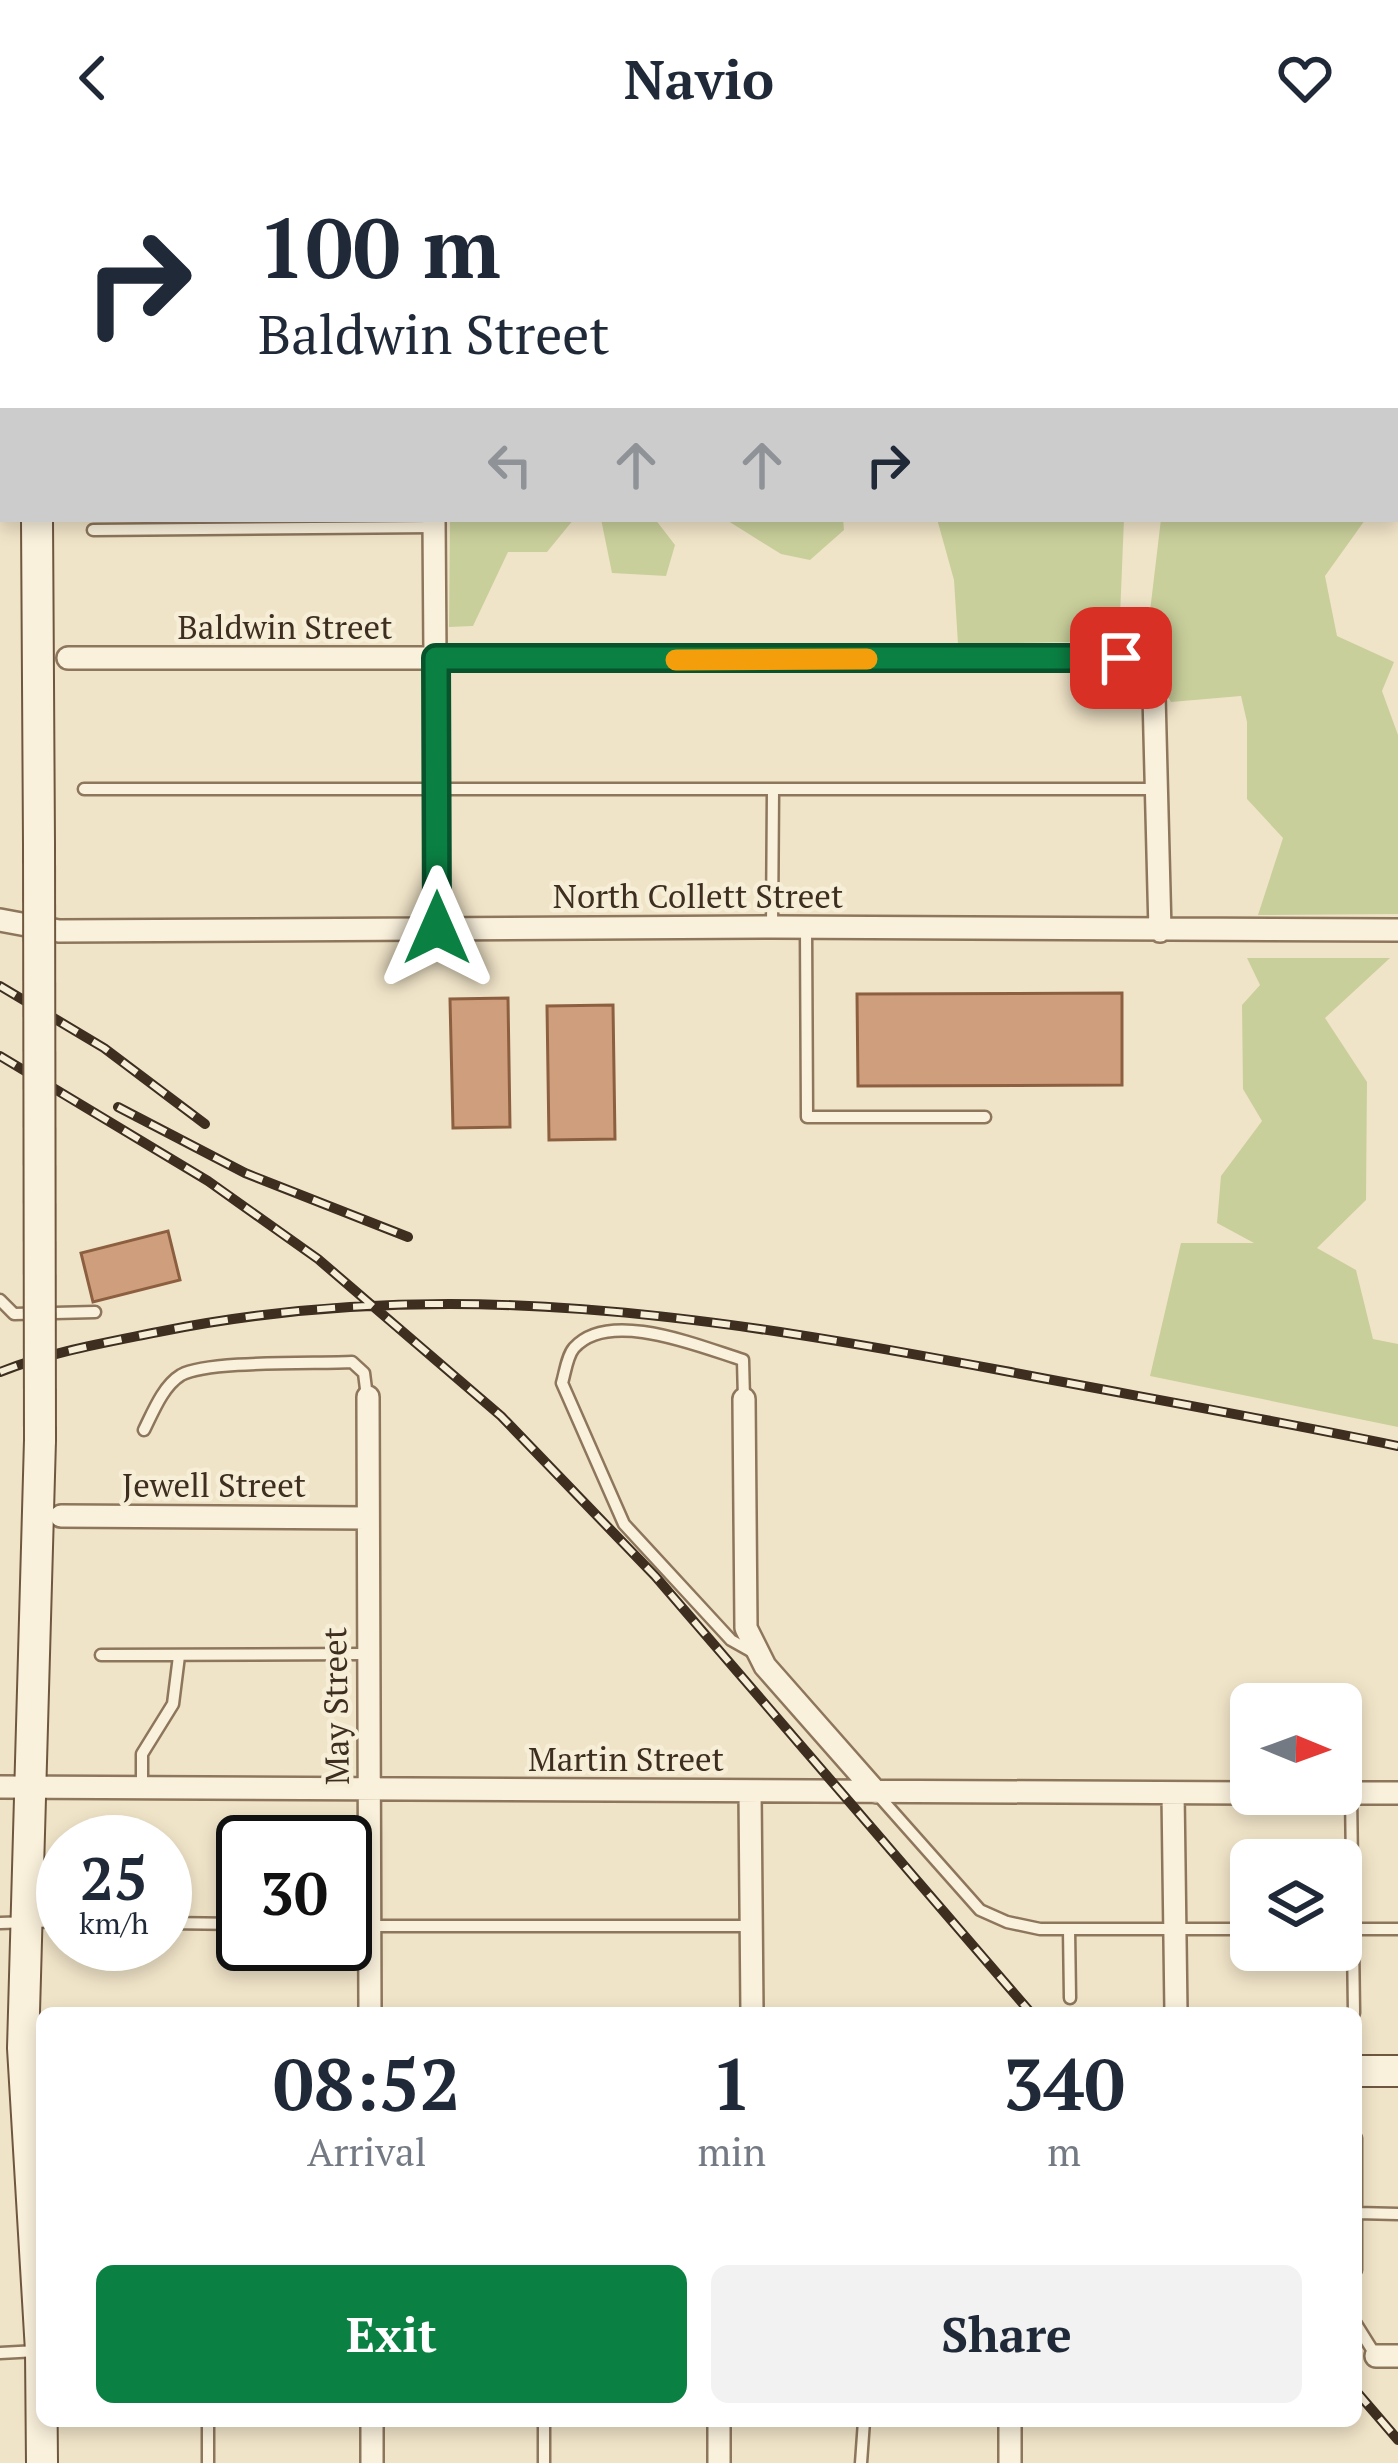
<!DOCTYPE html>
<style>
body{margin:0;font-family:"PT Serif",serif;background:#f2f2f3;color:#1f2937;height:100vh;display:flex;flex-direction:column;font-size:45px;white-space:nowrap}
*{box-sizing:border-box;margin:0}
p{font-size:39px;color:#747a83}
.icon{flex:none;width:66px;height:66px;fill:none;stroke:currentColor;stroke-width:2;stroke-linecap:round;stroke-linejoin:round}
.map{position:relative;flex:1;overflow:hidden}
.drawer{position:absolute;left:36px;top:1851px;width:1326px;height:420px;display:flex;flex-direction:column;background:#fff;border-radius:18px;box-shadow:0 6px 18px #0003}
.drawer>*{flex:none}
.hud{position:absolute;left:0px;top:0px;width:1398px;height:366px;box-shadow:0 6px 18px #0003;background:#fff;color:#1f2937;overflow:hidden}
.needle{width:78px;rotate:91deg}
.fabs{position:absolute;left:1230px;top:1527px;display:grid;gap:24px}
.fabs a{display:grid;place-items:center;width:132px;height:132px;border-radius:18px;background:#fff;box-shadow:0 6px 18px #0003;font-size:60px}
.speed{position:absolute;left:36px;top:1659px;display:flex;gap:24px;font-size:60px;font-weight:700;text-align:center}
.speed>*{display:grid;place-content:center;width:156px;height:156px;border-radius:50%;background:#fff;box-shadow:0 6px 18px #0003;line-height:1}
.speed small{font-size:30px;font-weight:400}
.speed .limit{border:6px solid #111;border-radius:18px;background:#fff;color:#111}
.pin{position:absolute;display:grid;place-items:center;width:102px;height:102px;color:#fff;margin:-51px;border-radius:24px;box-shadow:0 6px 18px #0006}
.me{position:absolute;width:132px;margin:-66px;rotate:0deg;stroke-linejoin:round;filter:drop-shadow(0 0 9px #0008)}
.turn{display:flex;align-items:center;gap:42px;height:252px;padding:0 60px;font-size:54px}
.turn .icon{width:156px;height:156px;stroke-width:2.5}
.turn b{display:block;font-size:84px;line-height:102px}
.lanes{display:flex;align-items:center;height:114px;padding:0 60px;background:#0003;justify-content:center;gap:60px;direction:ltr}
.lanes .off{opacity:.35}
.eta{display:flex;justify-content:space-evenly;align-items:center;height:204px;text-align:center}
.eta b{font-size:72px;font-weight:800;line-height:84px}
.primary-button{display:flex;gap:24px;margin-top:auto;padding:24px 60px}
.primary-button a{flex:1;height:138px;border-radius:18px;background:#0b8043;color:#fff;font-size:48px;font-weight:800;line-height:138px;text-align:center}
.primary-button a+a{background:#f2f2f3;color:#1f2937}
header{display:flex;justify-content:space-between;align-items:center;height:156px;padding:0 60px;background:#fff;font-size:54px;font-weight:800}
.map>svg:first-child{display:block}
</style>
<header><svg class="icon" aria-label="back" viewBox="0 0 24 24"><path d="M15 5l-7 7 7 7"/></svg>Navio<svg class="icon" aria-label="heart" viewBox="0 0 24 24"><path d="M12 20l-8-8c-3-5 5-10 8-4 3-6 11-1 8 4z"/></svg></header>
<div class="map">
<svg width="1398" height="2307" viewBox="0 0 1398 2307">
<rect width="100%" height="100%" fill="#f0e4c8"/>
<!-- green -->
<path fill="#c9cf9b" d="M 1157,0 L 1398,0 L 1398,366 L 1365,364 L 1325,420 L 1337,480 L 1394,506 L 1382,535 L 1398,579 L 1398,758 L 1258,759 L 1283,682 L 1247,643 L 1247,566 L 1241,540 L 1171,546 L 1145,497 L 1161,363 L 1395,363 L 1395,3 Z
M 450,363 L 574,363 L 547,396 L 508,396 L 473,470 L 449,471 Z
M 601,363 L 655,363 L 675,389 L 666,420 L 612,417 Z
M 725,363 L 843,363 L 844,374 L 810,404 L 781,398 Z
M 937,363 L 1124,363 L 1119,485 L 958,488 L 954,424 Z
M 1247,802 L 1390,802 L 1325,862 L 1367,926 L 1366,1044 L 1317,1092 L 1356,1114 L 1373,1183 L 1398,1188 L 1398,1271 L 1150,1220 L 1181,1087 L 1254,1087 L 1217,1067 L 1221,1020 L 1262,965 L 1243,933 L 1242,849 L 1260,829 Z"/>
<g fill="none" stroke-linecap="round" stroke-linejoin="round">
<!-- stream -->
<path stroke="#6f938a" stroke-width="6" d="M 446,0 L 447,3
M 1395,269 L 1398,270"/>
</g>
<!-- building -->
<path fill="#cf9f7d" stroke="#8d5f41" stroke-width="3" d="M 1122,837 L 1122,929 L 858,930 L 857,838 Z
M 508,842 L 510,971 L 453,972 L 450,843 Z
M 613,849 L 615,983 L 549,984 L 547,850 Z
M 168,1075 L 180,1124 L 93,1146 L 81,1097 Z"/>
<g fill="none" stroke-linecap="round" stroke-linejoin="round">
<!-- lane casing -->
<g stroke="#8d765c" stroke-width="15">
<path id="lane" d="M 0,96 L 3,96
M 93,374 L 434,371
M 84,633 L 1155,633
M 772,771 L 773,635
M 806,772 L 807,961 L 985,961
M 0,1144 L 14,1158 L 95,1156
M 744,1243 L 743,1204 C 701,1191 609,1152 574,1192 C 567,1200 565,1217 562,1227 L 624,1368 L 731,1484 L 756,1498
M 144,1274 C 153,1256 163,1230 181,1219 C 209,1204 316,1208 352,1206 L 364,1217 L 367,1241
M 101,1499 L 367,1498
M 142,1632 L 142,1598 L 173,1548 L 179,1500
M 1351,1637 L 1354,1857
M 878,1639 L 980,1754 L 1007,1766 L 1040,1773 L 1251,1773
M 0,1767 L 63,1765
M 165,1767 L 243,1768
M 345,1770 L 750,1770
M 1069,1773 L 1070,1842
M 1341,1773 L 1398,1773
M 1356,1982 L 1356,2114
M 1357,2057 L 1398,2058
M 1356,2168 L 1376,2200
M 0,2197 L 37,2195
M 208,2265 L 208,2307
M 544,2307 L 544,2265
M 861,2307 L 864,2265"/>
</g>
<!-- street casing -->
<g stroke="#8d765c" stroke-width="26">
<path id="street" d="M 669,0 L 674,3
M 1149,0 L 1149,3
M 434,363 L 437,772
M 68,502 L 1121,502 L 1147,514 L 1154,539 L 1160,775
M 0,764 L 59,775 L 772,771 L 1398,774
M 368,1241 L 370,1857
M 744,1243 L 746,1472 L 765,1510 L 876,1636
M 61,1360 L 367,1362
M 0,1631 L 1251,1637
M 750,1635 L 752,1857
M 1173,1637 L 1176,1857
M 1341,1637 L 1398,1637
M 1376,2200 L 1398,2200
M 372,2265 L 372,2307
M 1010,2265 L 1010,2307
M 719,2307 L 719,2265"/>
</g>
<!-- secondary casing -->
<g stroke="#6f573f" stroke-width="34">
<path id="secondary" d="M 34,0 L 34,3
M 37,363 L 39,688
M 40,1284 L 23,1892 L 41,2195 L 42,2307
M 1356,1915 L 1398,1915"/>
</g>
<!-- lane -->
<use href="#lane" stroke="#faf1dc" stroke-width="10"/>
<!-- street -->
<use href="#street" stroke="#faf1dc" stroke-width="21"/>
<!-- secondary -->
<use href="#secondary" stroke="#faf1dc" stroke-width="30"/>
<!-- rail casing -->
<g stroke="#3d2e20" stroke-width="10">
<path id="rail" d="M 0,830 L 104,892 L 205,968
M 0,900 L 208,1025 L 318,1103 L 501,1260 L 655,1420 L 1031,1857
M 118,951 L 245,1017 L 408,1081
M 0,1216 C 51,1196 104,1187 158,1176 C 448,1117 718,1161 1005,1215 C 1136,1240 1267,1263 1398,1290
M 1356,2235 L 1398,2284"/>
</g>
<!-- rail -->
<use href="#rail" stroke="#f7eed8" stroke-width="6" stroke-dasharray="18" stroke-linecap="butt"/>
<!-- secondary-bridge casing -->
<g stroke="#6f573f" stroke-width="34" stroke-linecap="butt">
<path id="secondary-bridge" d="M 39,688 L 40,1284"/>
</g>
<!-- secondary-bridge -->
<use href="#secondary-bridge" stroke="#faf1dc" stroke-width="30"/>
</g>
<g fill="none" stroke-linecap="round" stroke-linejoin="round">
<!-- route casing -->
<g stroke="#07532c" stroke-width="30">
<path id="route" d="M 437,772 L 436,502 L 1121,502"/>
</g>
<!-- route -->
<use href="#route" stroke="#0b8043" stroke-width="21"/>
<!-- slow -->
<path stroke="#f59e0b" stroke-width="21" d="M 676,504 L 867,503"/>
</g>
<g text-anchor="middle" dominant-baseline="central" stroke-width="9" stroke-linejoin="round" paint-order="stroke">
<!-- street labels -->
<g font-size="33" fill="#3d2e20" stroke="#f7eed8">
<text x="285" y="470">Baldwin Street</text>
<text x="698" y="739">North Collett Street</text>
<text x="214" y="1328">Jewell Street</text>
<text transform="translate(335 1550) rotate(-91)">May Street</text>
<text x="626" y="1602">Martin Street</text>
</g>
</g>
</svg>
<div class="fabs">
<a><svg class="needle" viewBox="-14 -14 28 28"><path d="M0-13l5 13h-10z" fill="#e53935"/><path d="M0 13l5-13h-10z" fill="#747a83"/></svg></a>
<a><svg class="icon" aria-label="layers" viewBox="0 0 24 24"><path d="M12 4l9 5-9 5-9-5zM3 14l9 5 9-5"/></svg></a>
</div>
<div class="speed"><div>25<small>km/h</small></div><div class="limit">30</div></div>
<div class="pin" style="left:1121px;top:502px;background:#d93025"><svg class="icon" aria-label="arrive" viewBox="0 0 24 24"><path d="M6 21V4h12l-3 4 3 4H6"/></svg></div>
<svg class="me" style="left:437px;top:772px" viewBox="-20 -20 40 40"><path d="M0-17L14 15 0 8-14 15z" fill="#0b8043" stroke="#fff" stroke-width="4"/></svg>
<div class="hud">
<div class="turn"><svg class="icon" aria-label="right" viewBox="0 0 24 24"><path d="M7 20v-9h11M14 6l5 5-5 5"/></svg><div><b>100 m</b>Baldwin Street</div></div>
<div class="lanes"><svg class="icon off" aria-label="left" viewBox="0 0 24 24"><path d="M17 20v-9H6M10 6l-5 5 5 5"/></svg><svg class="icon off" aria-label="ahead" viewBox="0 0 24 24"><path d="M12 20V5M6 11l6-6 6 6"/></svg><svg class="icon off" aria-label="ahead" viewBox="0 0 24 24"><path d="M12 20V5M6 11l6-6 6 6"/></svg><svg class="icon" aria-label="right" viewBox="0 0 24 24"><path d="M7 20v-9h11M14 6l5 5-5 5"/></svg></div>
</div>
<section class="drawer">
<div class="eta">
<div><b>08:52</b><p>Arrival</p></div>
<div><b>1</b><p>min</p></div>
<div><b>340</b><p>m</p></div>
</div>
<div class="primary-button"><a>Exit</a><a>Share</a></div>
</section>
</div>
